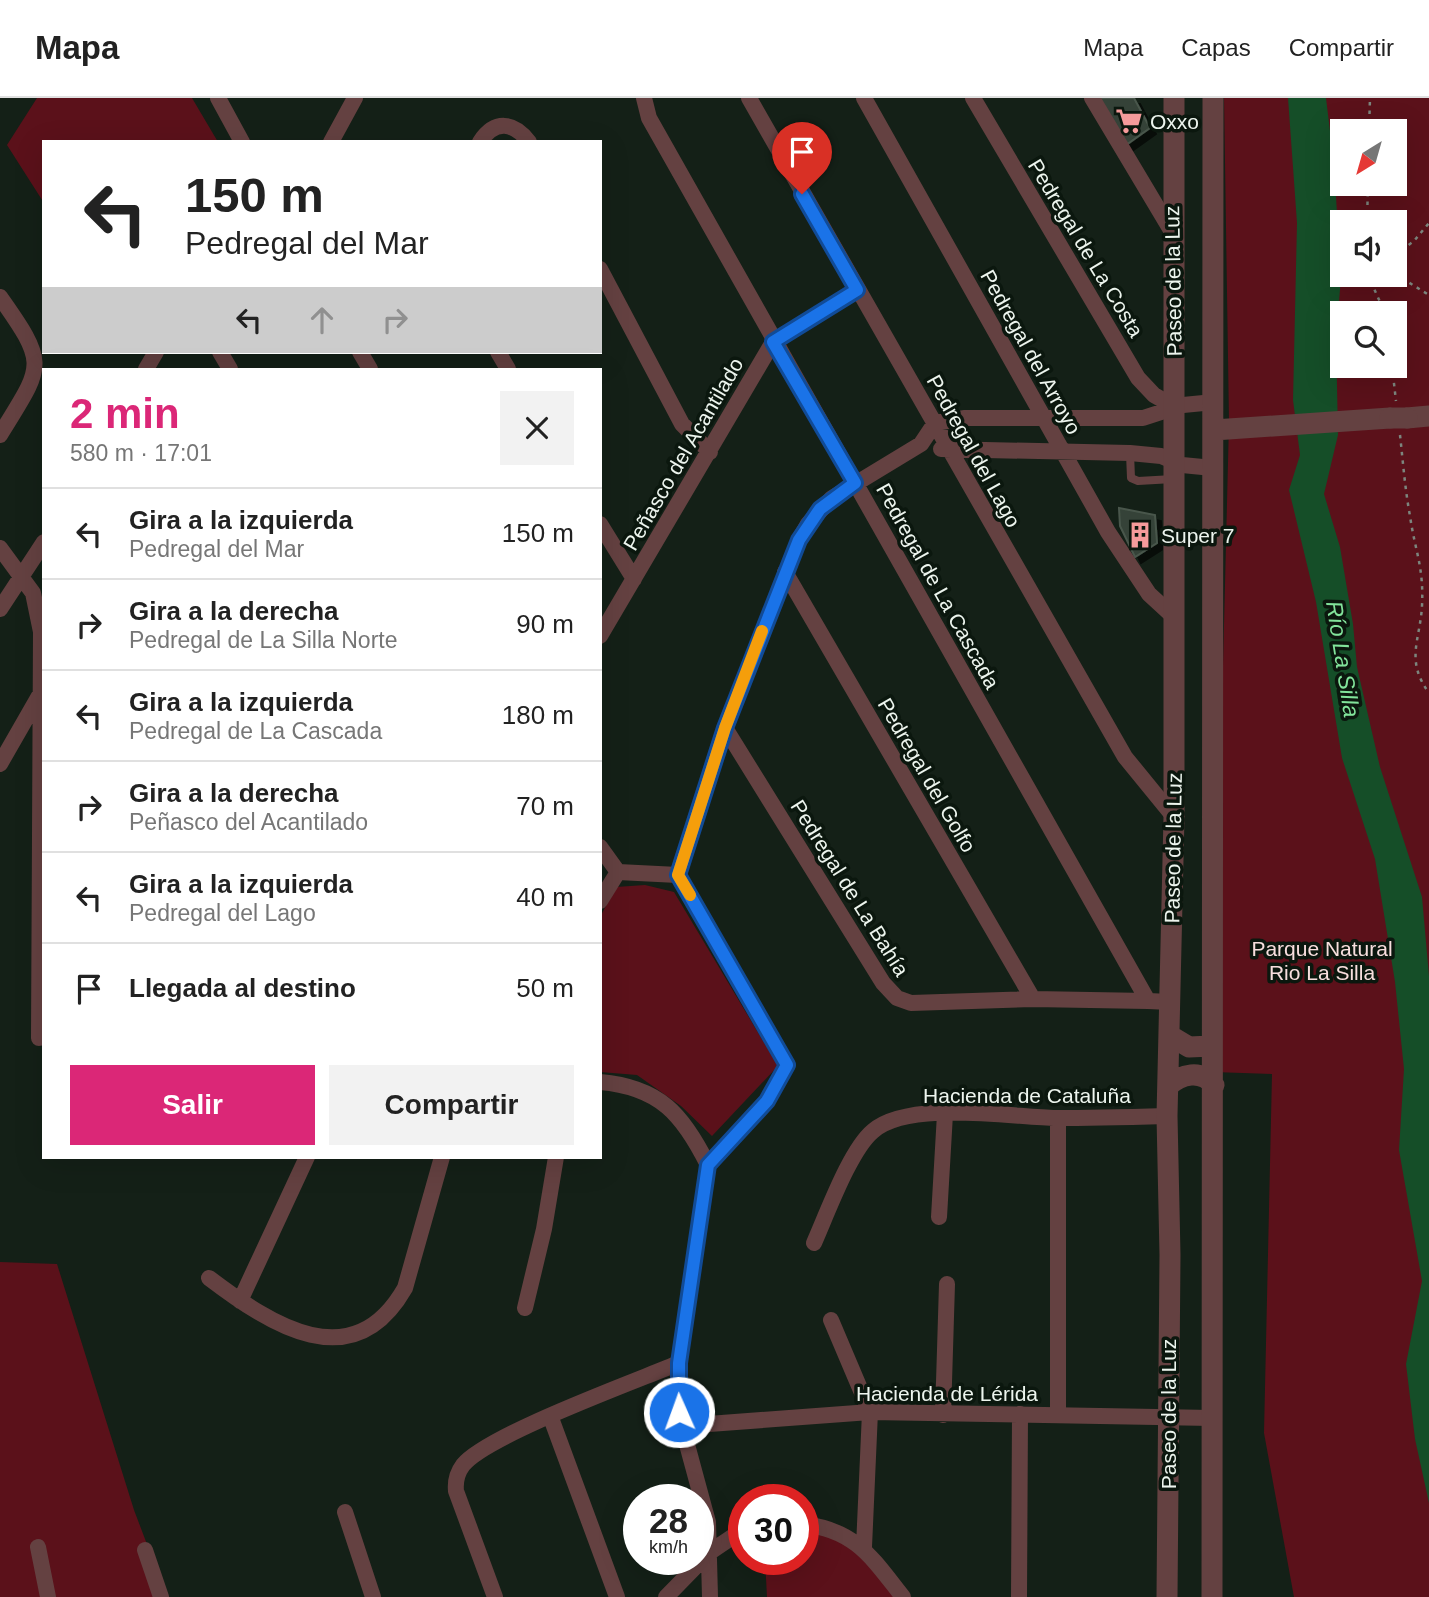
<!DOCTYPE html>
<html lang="es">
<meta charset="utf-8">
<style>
body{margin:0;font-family:Arial,sans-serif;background:#f2f2f2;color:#222;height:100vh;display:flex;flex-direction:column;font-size:26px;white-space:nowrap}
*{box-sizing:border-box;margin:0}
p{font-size:23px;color:#767676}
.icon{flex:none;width:38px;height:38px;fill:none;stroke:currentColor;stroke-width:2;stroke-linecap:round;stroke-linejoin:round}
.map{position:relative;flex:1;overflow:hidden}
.sheet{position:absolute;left:42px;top:270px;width:560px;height:791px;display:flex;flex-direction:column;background:#fff;border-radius:0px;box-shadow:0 7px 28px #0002}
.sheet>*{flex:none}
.top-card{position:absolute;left:42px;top:42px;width:560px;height:214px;border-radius:0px;box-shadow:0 7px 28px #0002;background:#fff;color:#222;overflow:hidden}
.needle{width:46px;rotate:217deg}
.controls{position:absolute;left:1330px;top:21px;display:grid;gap:14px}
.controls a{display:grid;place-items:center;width:77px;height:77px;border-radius:0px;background:#fff;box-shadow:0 7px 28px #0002;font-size:35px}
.speed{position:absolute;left:623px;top:1386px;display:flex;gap:14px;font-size:35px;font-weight:700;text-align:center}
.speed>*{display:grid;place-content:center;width:91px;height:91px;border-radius:50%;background:#fff;box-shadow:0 7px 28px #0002;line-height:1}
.speed small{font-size:18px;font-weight:400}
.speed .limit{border:10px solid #d22;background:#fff;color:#111}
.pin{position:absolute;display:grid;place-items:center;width:60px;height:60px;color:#fff;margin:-72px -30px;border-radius:50% 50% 50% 0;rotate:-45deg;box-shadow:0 0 7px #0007}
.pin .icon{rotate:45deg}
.me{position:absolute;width:77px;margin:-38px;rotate:358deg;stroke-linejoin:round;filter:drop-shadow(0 0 5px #0008)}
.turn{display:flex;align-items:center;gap:24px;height:147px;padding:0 28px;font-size:32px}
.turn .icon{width:91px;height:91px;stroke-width:2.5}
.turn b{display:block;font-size:49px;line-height:60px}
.lanes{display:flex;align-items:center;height:66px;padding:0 28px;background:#0003;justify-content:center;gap:35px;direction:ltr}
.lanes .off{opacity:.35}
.round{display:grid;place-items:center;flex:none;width:74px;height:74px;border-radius:0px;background:#f2f2f2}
.overview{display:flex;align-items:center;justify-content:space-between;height:119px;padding:0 28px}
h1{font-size:42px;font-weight:700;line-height:52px;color:#db2777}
.cta{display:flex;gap:14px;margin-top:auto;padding:14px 28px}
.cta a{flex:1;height:80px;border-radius:0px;background:#db2777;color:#fff;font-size:28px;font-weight:700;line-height:80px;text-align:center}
.cta a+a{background:#f2f2f2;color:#222}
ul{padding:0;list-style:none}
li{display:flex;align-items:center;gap:21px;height:91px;padding:0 28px;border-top:2px solid #e0e0e0}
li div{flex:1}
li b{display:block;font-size:26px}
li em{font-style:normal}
header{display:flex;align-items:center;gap:42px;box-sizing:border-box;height:98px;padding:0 35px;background:#fff;border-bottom:2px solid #e0e0e0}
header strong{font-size:33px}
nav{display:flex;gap:38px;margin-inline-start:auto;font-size:24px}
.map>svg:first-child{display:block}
</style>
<header>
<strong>Mapa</strong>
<nav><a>Mapa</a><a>Capas</a><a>Compartir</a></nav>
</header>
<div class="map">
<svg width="1429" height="1499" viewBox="0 0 1429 1499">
<defs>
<filter id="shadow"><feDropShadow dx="6" dy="6" stdDeviation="0" flood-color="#0009"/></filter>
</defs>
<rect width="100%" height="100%" fill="#142017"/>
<!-- green -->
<path fill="#5b111a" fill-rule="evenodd" d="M 37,0 L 192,0 L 218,44 L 44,44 L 44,105 L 7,47 Z
M 1224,0 L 1429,0 L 1429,1499 L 1294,1499 L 1264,1335 L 1272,976 L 1213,974 L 1229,324 ZM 1342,33 L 1395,33 L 1395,86 L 1342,86 ZM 1342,124 L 1395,124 L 1395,177 L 1342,177 ZM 1342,215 L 1395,215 L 1395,268 L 1342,268 Z
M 645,787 L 674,794 L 778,968 L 712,1038 L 681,1008 L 637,977 L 600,974 L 600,819 L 616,789 Z
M 0,1164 L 57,1166 L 134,1412 L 167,1499 L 0,1499 Z
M 803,1426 L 833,1433 L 903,1499 L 767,1499 L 765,1461 L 803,1461 Z"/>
<!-- water -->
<path fill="#154e28" d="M 1288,0 L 1326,0 L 1334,66 L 1341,180 L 1336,238 L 1338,337 L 1324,396 L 1340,449 L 1353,526 L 1357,569 L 1380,669 L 1422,799 L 1429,878 L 1429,1405 L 1415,1341 L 1406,1266 L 1422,1183 L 1399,1052 L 1404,971 L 1395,884 L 1375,761 L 1342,660 L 1316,504 L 1289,392 L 1300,357 L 1293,302 L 1297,125 Z"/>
<!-- building -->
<path fill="#344237" stroke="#49574c" stroke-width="2" filter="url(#shadow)" d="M 1097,0 L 1134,0 L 1150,30 L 1126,47 Z
M 1119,410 L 1155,417 L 1157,445 L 1135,459 L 1120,428 Z"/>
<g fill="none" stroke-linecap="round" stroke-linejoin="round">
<!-- path -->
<path stroke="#7c867e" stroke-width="2.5" stroke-dasharray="3.5 5" stroke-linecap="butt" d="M 1369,33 L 1370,0
M 1367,124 L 1368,86
M 1395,157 L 1414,143 L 1429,125
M 1395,176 L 1429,197
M 1370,177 L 1371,184
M 1376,177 L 1371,184 L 1385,215
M 1392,268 L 1396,303
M 1400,337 C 1403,364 1405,391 1410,418 C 1415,453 1424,469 1422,508 C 1420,543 1405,562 1429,595"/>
<!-- service -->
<path stroke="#644141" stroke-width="8" d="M 1130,355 L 1131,380 L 1138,383 L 1173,381"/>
<!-- minor -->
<path stroke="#644141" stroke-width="16" d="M 218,0 L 242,44
M 644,0 L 649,20 L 1148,903 L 1170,904
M 749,0 L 1125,659 L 1174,719
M 864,0 L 1108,434 L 1149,496 L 1174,519
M 973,0 L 1138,280 L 1154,297 L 1175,309
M 1092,0 L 1172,134
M 331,44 L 355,0
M 480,44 C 495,21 514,24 529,44
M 600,171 L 682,326 L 710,354
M 0,199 C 49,268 43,267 0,337
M 220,254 L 230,271
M 360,254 L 370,271
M 498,254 L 508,271
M 146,271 L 156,254
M 941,351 L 1130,355 L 1161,358 L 1182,367 L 1213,370
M 600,426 L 634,481
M 0,450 L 33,495 L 41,534 L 39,940
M 785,474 L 1033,901
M 0,511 L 44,444
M 600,538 L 773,244 L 857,192
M 725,630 L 883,885 L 897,900 L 911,905 L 1033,901 L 1148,903
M 0,666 L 39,598
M 600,749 L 618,774
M 618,774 L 678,777 L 725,630 L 799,442 L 808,426 L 832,400 L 921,346 L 935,325 L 965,320 L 1143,320 L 1183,307 L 1214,304
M 678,777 L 787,967 L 767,1003 L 708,1067 L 679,1265 L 677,1299 L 682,1328 L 708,1424 L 710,1499
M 600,803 L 618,774
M 600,984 C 660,989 683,1017 708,1067
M 939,1119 L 945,1016
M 814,1145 C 827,1116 850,1052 873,1033 C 909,1002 1010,1019 1056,1020 C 1093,1020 1130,1019 1167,1018
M 209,1180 C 271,1227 353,1281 405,1190 L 442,1059
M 240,1203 L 307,1059
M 525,1210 L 544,1131 L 556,1059
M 831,1222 L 870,1314 L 864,1449
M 1058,1316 L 1058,1020
M 943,1317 L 947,1186
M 551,1320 L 617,1499
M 682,1328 L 870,1314 L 1212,1320
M 345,1414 L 373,1499
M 803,1426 C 856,1432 872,1460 903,1499
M 38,1449 L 48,1499
M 145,1452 L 161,1499
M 495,1499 L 456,1393 C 455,1383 457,1375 463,1367 C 487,1337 636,1283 679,1265
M 666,1499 L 710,1454 L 744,1431
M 1019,1499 L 1020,1316"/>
<!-- tertiary -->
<path stroke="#644141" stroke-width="21" d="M 1407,320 L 1429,318
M 1214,332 L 1390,320
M 1169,937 L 1189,949 L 1212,948
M 1168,988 C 1181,976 1201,971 1214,987
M 1167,1499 L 1170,1157 L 1167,1018 L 1174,719 L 1174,0
M 1212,1499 L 1213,0"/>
<!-- tertiary-bridge -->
<path stroke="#644141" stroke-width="21" d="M 1390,320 L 1407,320"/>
</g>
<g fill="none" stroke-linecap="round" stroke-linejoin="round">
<!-- route casing -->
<g stroke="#114b97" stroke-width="18">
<path id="route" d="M 679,1314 L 679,1265 L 708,1067 L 767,1003 L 787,967 L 678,777 L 725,630 L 799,442 L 820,411 L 855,385 L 773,244 L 857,192 L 802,96"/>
</g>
<!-- route -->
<use href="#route" stroke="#1a73e8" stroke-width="12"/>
<!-- slow -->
<path stroke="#f59e0b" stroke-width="12" d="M 690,797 L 678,777 L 725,630 L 762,533"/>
</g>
<!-- icons -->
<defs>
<g id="supermarket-bare" transform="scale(2.1)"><path d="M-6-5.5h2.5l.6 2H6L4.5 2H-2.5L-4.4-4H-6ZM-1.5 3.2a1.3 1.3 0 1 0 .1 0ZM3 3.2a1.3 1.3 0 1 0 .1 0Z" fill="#f59b9b" stroke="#0b170e" stroke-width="2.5" paint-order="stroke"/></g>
<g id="building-bare" transform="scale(2.1)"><path d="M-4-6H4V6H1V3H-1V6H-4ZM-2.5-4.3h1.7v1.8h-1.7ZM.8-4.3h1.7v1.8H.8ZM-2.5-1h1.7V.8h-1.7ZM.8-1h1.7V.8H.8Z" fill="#f59b9b" stroke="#0b170e" stroke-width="2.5" paint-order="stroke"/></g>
</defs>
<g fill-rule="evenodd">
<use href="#supermarket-bare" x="1129" y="23"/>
<use href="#building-bare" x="1140" y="437"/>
</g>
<g text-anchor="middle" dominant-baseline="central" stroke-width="7" stroke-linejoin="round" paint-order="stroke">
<!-- poi labels -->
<g font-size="21" fill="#edf5ee" stroke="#0b170e" text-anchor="start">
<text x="1150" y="23">Oxxo</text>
<text x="1161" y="437">Super 7</text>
</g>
<!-- street labels -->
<g font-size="21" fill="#edf5ee" stroke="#0b170e">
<text transform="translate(1086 150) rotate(59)">Pedregal de La Costa</text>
<text transform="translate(1173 183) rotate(-91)">Paseo de la Luz</text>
<text transform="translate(1031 254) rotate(61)">Pedregal del Arroyo</text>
<text transform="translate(974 353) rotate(61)">Pedregal del Lago</text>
<text transform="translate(683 356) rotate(-60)">Peñasco del Acantilado</text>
<text transform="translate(938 488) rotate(61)">Pedregal de La Cascada</text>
<text transform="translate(927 677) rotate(60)">Pedregal del Golfo</text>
<text transform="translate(1173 750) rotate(-89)">Paseo de la Luz</text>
<text transform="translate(850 790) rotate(58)">Pedregal de La Bahía</text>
<text x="1027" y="997">Hacienda de Cataluña</text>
<text x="947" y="1295">Hacienda de Lérida</text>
<text transform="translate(1168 1316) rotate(-90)">Paseo de la Luz</text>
</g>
<!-- park labels -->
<g font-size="21" fill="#f7dedd" stroke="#0b170e">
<text x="1322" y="850">Parque Natural<tspan x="1322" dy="24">Rio La Silla</tspan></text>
</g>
<!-- water labels -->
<g font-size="23" font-style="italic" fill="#82e49b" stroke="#0b170e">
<text transform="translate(1343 561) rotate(81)">Río La Silla</text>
</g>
</g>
</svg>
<div class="controls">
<a><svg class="needle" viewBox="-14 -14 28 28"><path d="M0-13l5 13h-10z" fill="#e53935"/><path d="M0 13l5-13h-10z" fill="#767676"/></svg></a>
<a><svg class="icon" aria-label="sound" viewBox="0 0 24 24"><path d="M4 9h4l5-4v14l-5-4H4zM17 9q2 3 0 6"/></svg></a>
<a><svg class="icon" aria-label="search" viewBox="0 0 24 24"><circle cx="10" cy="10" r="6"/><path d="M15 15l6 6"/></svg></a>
</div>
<div class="speed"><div>28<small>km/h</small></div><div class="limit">30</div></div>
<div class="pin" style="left:802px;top:96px;background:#d93025"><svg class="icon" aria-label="arrive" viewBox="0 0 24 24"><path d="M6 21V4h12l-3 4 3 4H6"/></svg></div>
<svg class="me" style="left:679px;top:1314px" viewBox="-20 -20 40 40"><circle r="17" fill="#1a73e8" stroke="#fff" stroke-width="3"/><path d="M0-11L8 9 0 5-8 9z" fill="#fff"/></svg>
<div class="top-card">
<div class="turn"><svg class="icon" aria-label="left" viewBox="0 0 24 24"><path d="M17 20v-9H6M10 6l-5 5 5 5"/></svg><div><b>150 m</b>Pedregal del Mar</div></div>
<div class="lanes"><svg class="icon" aria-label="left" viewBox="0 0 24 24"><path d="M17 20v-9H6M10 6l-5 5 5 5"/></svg><svg class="icon off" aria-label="ahead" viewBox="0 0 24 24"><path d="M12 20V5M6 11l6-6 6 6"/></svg><svg class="icon off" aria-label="right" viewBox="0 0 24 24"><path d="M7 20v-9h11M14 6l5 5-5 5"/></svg></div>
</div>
<section class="sheet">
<div class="overview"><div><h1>2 min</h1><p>580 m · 17:01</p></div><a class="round"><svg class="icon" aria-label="close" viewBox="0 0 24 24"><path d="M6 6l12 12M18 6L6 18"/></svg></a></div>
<ul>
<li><svg class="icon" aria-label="left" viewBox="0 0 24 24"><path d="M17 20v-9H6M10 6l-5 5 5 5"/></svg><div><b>Gira a la izquierda</b><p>Pedregal del Mar</p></div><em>150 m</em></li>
<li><svg class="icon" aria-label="right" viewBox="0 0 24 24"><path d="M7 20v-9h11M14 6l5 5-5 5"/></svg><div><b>Gira a la derecha</b><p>Pedregal de La Silla Norte</p></div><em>90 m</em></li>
<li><svg class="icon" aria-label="left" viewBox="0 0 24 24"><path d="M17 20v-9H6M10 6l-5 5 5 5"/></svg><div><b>Gira a la izquierda</b><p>Pedregal de La Cascada</p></div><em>180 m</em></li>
<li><svg class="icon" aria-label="right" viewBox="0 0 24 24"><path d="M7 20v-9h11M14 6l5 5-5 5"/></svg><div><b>Gira a la derecha</b><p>Peñasco del Acantilado</p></div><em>70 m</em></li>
<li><svg class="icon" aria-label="left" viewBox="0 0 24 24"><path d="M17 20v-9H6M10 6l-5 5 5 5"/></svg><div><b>Gira a la izquierda</b><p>Pedregal del Lago</p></div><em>40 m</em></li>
<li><svg class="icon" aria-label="arrive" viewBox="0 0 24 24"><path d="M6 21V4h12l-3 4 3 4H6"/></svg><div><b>Llegada al destino</b></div><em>50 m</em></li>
</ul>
<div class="cta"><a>Salir</a><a>Compartir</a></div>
</section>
</div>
